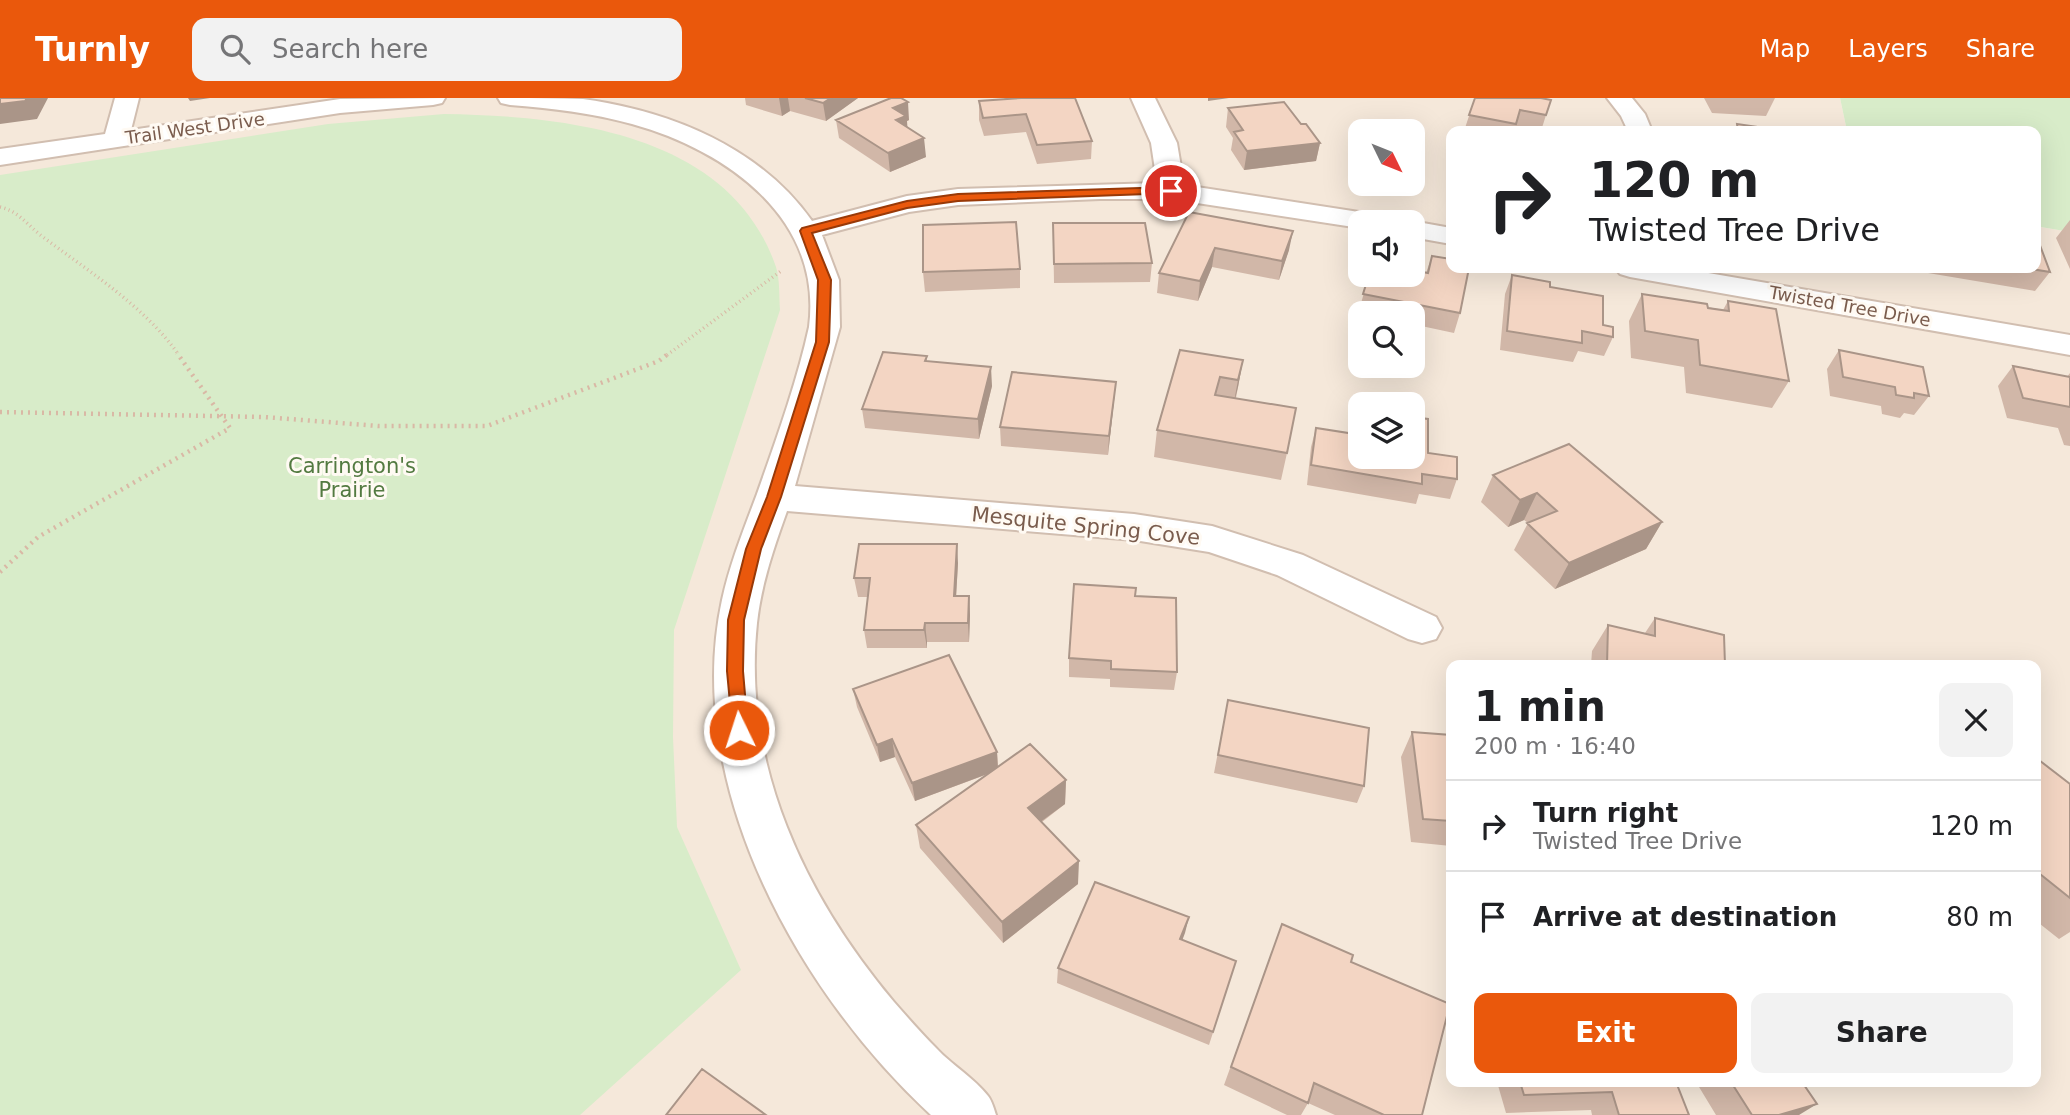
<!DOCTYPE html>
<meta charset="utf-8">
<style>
body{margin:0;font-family:"DejaVu Sans",sans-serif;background:#f2f2f2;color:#202124;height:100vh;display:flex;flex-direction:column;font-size:26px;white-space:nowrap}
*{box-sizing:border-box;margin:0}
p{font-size:23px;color:#757577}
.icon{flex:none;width:38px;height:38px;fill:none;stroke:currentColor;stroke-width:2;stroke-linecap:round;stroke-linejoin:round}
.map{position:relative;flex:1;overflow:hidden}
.details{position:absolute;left:1446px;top:562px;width:595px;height:427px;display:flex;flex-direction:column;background:#fff;border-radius:14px;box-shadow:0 7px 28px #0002}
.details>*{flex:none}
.top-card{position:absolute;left:1446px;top:28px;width:595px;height:147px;border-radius:14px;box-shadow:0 7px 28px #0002;background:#fff;color:#202124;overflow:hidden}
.needle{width:46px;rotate:133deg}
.buttons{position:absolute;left:1348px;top:21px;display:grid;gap:14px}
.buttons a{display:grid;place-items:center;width:77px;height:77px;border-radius:14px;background:#fff;box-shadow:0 7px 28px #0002;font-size:35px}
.pin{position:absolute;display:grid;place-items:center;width:60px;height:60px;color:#fff;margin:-30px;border:4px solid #fff;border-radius:50%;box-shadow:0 2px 7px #0007}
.me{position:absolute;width:77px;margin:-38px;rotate:356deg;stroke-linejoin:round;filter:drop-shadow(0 0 5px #0008)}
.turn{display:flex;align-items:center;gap:24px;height:147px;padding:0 28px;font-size:32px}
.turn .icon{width:91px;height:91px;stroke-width:2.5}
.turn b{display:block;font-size:49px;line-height:60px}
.round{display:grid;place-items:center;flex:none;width:74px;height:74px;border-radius:14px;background:#f2f2f2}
.head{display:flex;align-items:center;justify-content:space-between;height:119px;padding:0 28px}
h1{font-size:42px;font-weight:700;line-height:52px}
.button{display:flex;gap:14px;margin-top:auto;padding:14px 28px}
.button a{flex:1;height:80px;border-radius:14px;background:#ea580c;color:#fff;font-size:28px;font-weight:700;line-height:80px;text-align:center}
.button a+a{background:#f2f2f2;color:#202124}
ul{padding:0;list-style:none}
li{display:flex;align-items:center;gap:21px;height:91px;padding:0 28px;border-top:2px solid #e0e0e0}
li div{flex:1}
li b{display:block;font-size:26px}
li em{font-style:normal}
header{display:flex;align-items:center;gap:42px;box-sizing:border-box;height:98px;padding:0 35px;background:#ea580c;color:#fff}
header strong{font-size:33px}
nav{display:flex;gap:38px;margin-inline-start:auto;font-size:24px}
.search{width:490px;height:63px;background:#f2f2f2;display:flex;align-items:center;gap:18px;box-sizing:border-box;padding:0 24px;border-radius:14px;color:#757577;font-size:26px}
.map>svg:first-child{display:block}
</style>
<header>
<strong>Turnly</strong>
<div class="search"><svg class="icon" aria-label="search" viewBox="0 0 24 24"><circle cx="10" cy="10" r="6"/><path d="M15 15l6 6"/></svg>Search here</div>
<nav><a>Map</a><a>Layers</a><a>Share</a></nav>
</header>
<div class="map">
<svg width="2070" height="1017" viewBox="0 0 2070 1017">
<rect width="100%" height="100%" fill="#fdf6ec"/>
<!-- residential -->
<path fill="#f5e8da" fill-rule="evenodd" d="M 0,0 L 1840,0 L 1847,33 L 1451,33 L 1451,170 L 2035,170 L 2035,128 L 2070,134 L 2070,1017 L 0,1017 ZM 1360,33 L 1412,33 L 1412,86 L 1360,86 ZM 1360,124 L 1412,124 L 1412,177 L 1360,177 ZM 1360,215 L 1412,215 L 1412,268 L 1360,268 ZM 1360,306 L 1412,306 L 1412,359 L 1360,359 ZM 1451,567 L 2035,567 L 2035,984 L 1451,984 Z"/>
<!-- green -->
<path fill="#d8ecc9" d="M 1840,0 L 2070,0 L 2070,134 L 2035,128 L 2035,33 L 1847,33 Z
M 444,16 C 565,18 730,34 776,169 C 780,182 779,198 780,212 L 674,532 L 673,639 L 677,729 L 741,872 L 580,1017 L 0,1017 L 0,77 L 328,26 Z"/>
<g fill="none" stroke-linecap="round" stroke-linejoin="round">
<!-- minor casing -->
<g stroke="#d1beb0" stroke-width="4">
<path id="minor" d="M 115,0 L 139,0 L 131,32 L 340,1 L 445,0 L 442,5 L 433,7 L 340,15 L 0,67 L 0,51 L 105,36 Z
M 498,0 C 526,0 556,0 583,1 C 670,13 760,49 812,123 L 907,98 L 958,91 L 1157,85 L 1151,45 L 1131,0 L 1155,0 L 1177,45 L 1184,87 L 1372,116 L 1382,118 L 1386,124 L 1360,124 L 1360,130 L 1171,101 L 1100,101 L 958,107 L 909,114 L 822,137 L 839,182 L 840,229 L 795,388 L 1134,416 L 1212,428 L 1303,457 L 1436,519 L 1442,530 L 1436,541 L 1422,545 L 1408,541 L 1277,477 L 1209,454 L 1134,442 L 787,413 C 774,449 761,487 757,525 C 742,667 805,798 894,904 C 908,920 922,936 937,951 C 952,967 974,980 988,998 C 992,1003 994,1011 996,1017 L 931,1017 C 799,895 682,687 722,502 C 730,465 744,431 757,396 C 776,342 797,284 809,229 C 823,120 726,52 632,26 C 592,15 551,10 510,7 L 501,5 Z
M 1607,0 L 1632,0 L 1645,16 L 1652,33 L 1628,33 L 1621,18 Z
M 1412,123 L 1451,130 L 1451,146 L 1412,139 L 1412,124 L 1405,124 Z
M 1615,170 L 1679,170 L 2070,237 L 2070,257 L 1630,179 L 1620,176 Z"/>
</g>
<!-- path-far1 -->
<path stroke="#d9b8a5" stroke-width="3.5" stroke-dasharray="1 3.5" stroke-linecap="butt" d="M 0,109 C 19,113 28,128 43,139 C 91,175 144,208 179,257
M 667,257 L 781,173"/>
<!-- path -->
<path stroke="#d9b8a5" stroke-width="4.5" stroke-dasharray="2 5" stroke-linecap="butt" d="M 0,314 L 264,319 L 378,328 L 487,328 L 659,263 L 669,255
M 0,474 L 38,439 L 230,330 L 177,255"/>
<!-- minor -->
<use href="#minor" fill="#fff" fill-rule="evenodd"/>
</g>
<!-- wall -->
<path fill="#d1b7a8" d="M 745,0 L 858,0 L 826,23 L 790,13 L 782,18 L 746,7 Z
M 1004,0 L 1075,0 L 1092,43 L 1091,61 L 1037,66 L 1026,34 L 984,38 L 979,22 L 979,3 L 1005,1 Z
M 1475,0 L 1546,17 L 1541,33 L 1529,33 L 1515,31 L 1514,33 L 1464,33 Z
M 1704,0 L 1775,0 L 1766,18 L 1712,15 Z
M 1228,10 L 1301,26 L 1320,45 L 1316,63 L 1244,72 L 1231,52 L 1233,40 L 1226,29 Z
M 836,22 L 909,22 L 907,23 L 907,29 L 926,59 L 890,74 L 839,40 Z
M 1189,114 L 1289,152 L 1279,182 L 1212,169 L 1198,203 L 1157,195 L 1159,175 Z
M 2070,122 L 2070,171 L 2056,140 Z
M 1053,125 L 1152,165 L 1150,184 L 1054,185 Z
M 1432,158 L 1460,215 L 1454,235 L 1412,226 L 1412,215 L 1358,216 L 1369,177 L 1426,175 Z
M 1921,170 L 2035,170 L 2050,174 L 2035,193 L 1922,174 Z
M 1020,171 L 1020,190 L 925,194 L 923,174 Z
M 1512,177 L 1550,189 L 1603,227 L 1613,239 L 1604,258 L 1578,253 L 1573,264 L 1500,252 L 1505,196 Z
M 1642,196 L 1723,212 L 1728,203 L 1789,283 L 1772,310 L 1686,295 L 1684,269 L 1631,260 L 1629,223 Z
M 1180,252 L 1243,262 L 1236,300 L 1287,355 L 1281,382 L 1154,359 L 1157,332 Z
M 1839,252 L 1929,298 L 1914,317 L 1904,315 L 1900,320 L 1882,316 L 1881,308 L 1830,298 L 1827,271 Z
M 927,258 L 927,263 L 992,288 L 979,341 L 865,330 L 862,311 Z
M 2013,268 L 2067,279 L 2070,275 L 2070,348 L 2064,347 L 2058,330 L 2007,320 L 1998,288 Z
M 1116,284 L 1108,357 L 1001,348 L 1000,329 Z
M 1356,327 L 1428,355 L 1457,381 L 1450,401 L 1419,396 L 1416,406 L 1307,387 L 1311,349 L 1316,330 L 1353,336 Z
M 1493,377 L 1662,424 L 1646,451 L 1555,491 L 1514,452 L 1528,425 L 1524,422 L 1508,429 L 1481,404 Z
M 958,465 L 956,498 L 969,498 L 970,517 L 969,544 L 927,544 L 927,550 L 867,550 L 864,532 L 868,499 L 858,499 L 854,480 Z
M 1135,498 L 1177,574 L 1174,592 L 1110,589 L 1110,581 L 1069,579 L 1069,560 Z
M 1655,520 L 1725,567 L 1591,567 L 1592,553 L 1608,527 L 1645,535 Z
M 853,591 L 997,654 L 998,668 L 1066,682 L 1065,706 L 1042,724 L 1078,786 L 1003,845 L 920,750 L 916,727 L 988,676 L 915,703 L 895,659 L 880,664 L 857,609 Z
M 1228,602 L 1364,688 L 1357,705 L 1214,675 Z
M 1412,634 L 1451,637 L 1451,748 L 1411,744 L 1401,659 Z
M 2035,659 L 2070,686 L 2070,834 L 2059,841 L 2035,822 Z
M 1189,819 L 1182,842 L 1236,863 L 1209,947 L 1057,885 L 1058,870 Z
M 1282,826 L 1351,864 L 1422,1017 L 1335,1017 L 1308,1005 L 1301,1017 L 1287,1017 L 1224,987 Z
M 1497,984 L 1676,984 L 1689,1017 L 1592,1017 L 1591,1012 L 1506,1015 Z
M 1696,984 L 1802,984 L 1799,1017 L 1716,1017 Z"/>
<!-- shaded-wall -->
<path fill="#aa9588" d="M 27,0 L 48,0 L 37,21 L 0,26 L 0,6 Z
M 188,0 L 210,0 L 190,3 Z
M 779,0 L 788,0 L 790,13 L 782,18 Z
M 831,0 L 858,0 L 826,23 L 823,5 Z
M 1208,0 L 1229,0 L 1208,3 Z
M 908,4 L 909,22 L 907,23 L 908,37 L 898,41 L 893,10 Z
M 924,40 L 926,59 L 890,74 L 888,55 Z
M 1320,45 L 1316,63 L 1244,72 L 1247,53 Z
M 1293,133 L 1289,152 L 1279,182 L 1282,163 Z
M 1215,150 L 1212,169 L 1198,203 L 1200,183 Z
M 1243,262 L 1238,289 L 1233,309 L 1238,282 Z
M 991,269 L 992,288 L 979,341 L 978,321 Z
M 1116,284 L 1114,303 L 1108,357 L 1109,338 Z
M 1537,395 L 1524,422 L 1508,429 L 1520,402 Z
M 1662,424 L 1646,451 L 1555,491 L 1569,465 Z
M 957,446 L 958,465 L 955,517 L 954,498 Z
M 969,498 L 970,517 L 969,544 L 968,525 Z
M 925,525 L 927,544 L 927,550 L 924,532 Z
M 892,641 L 895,659 L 880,664 L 877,647 Z
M 997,654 L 998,672 L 915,703 L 912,685 Z
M 1066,682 L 1065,706 L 1028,733 L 1028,710 Z
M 1079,763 L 1078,786 L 1003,845 L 1002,824 Z
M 1189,819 L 1185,835 L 1177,856 L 1180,841 Z
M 1817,1006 L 1799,1017 L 1779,1017 Z"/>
<!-- building -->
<path fill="#f3d5c3" stroke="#aa9588" stroke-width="2" d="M 0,0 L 27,0 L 25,3 L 0,6 Z
M 805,0 L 831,0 L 823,5 Z
M 891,0 L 901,0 L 908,4 L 893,10 L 906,18 L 896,22 L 924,40 L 888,55 L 836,22 Z
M 1021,0 L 1075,0 L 1092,43 L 1037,47 L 1026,16 L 983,20 L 979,3 Z
M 1475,0 L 1541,0 L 1551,2 L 1546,17 L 1520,12 L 1516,26 L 1469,17 Z
M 1284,4 L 1301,26 L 1306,26 L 1320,45 L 1247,53 L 1234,34 L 1243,32 L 1228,10 Z
M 1737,26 L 1786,33 L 1738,33 Z
M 1189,114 L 1293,133 L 1282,163 L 1215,150 L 1200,183 L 1159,175 Z
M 1016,124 L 1020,171 L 923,174 L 923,127 Z
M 1053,125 L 1145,125 L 1152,165 L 1054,166 Z
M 2035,134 L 2050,174 L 2025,170 L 2035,170 Z
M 1432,158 L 1451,161 L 1451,170 L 1469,170 L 1460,215 L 1363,196 L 1369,177 L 1412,177 L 1412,172 L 1428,175 Z
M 1512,177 L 1550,184 L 1550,189 L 1603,198 L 1603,227 L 1613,229 L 1613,239 L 1582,233 L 1582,245 L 1507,233 Z
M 1642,196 L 1707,206 L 1708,210 L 1729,213 L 1728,203 L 1776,211 L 1789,283 L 1700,267 L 1698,242 L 1645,233 Z
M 1180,252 L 1243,262 L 1238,282 L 1220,279 L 1215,297 L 1296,310 L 1287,355 L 1157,332 Z
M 1839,252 L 1923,269 L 1929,298 L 1914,295 L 1914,300 L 1896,297 L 1895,289 L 1843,279 Z
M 883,254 L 927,258 L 925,263 L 991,269 L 978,321 L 862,311 Z
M 2013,268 L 2070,279 L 2070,309 L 2023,300 Z
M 1012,274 L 1116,284 L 1109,338 L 1000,329 Z
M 1412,319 L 1428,321 L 1428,355 L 1457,359 L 1457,381 L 1422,376 L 1422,386 L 1311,367 L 1316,330 L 1355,336 L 1356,327 L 1360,328 L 1360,359 L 1412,359 Z
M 1569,346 L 1662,424 L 1569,465 L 1527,425 L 1557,413 L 1537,395 L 1520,402 L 1493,377 Z
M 859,446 L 957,446 L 954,498 L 969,498 L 968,525 L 925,525 L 924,532 L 864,532 L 870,480 L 854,480 Z
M 1074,486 L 1136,490 L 1135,498 L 1176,500 L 1177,574 L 1111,571 L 1111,563 L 1069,560 Z
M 1655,520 L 1724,537 L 1725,567 L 1607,567 L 1608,527 L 1655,538 Z
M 949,557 L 997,654 L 912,685 L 892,641 L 877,647 L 853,591 Z
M 1228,602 L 1369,630 L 1364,688 L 1218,657 Z
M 1412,634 L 1451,637 L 1451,723 L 1423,721 Z
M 1030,646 L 1066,682 L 1028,710 L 1079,763 L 1002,824 L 916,727 Z
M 2035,659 L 2070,686 L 2070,800 L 2035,772 Z
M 1095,784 L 1189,819 L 1180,841 L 1236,863 L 1213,934 L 1058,870 Z
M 1282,826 L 1353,857 L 1351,864 L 1450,906 L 1422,1017 L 1384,1017 L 1314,985 L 1308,1005 L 1231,969 Z
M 702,971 L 766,1017 L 666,1017 Z
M 1520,984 L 1676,984 L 1689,1017 L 1619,1017 L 1612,994 L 1524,997 Z
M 1731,984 L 1802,984 L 1817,1006 L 1779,1017 L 1752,1017 Z"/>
<!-- route -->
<path fill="#ea580c" stroke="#983908" stroke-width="2" d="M 1171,89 L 1177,93 L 1175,95 L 958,103 L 907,110 L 812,135 L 831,182 L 829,244 L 781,399 L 761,451 L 744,522 L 743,573 L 748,632 L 745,637 L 739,640 L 733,637 L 727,573 L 728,522 L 746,451 L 767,399 L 816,244 L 818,182 L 800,133 L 802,130 L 907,103 L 958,96 Z"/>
<g text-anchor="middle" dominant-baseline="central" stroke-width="6" stroke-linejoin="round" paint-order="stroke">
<!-- far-street labels -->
<g font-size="18" fill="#7a5c4d" stroke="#fffaf3">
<text transform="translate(195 30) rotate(-8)">Trail West Drive</text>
<text transform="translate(1850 208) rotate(10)">Twisted Tree Drive</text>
</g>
<!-- park labels -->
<g font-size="21" fill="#537a41" stroke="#fffaf3">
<text x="352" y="368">Carrington's<tspan x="352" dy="24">Prairie</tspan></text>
</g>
<!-- street labels -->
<g font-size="21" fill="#7a5c4d" stroke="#fffaf3">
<text transform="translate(1086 428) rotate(6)">Mesquite Spring Cove</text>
</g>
</g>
</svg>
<div class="buttons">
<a><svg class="needle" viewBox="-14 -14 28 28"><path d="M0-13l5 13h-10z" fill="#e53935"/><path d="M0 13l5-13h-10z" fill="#757577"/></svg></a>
<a><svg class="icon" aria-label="sound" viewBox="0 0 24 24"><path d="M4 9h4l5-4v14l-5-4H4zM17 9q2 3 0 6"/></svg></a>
<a><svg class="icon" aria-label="search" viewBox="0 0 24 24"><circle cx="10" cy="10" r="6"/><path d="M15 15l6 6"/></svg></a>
<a><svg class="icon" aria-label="layers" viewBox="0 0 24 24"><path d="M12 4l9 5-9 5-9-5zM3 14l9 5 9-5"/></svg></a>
</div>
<div class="pin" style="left:1171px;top:93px;background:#d93025"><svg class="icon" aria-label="arrive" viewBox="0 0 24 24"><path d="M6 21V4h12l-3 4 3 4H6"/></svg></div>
<svg class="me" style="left:739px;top:632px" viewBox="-20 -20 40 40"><circle r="17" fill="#ea580c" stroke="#fff" stroke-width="3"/><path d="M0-11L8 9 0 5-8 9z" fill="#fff"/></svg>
<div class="top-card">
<div class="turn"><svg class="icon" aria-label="right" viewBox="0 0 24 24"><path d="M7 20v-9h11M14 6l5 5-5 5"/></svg><div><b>120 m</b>Twisted Tree Drive</div></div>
</div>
<section class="details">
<div class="head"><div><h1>1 min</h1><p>200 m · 16:40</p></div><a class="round"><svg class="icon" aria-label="close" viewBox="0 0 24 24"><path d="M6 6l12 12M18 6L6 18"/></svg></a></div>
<ul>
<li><svg class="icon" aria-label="right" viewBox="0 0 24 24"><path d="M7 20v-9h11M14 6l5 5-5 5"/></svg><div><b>Turn right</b><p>Twisted Tree Drive</p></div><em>120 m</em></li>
<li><svg class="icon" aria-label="arrive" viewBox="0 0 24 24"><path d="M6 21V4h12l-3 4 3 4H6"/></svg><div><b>Arrive at destination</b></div><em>80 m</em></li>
</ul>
<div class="button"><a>Exit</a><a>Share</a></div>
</section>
</div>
